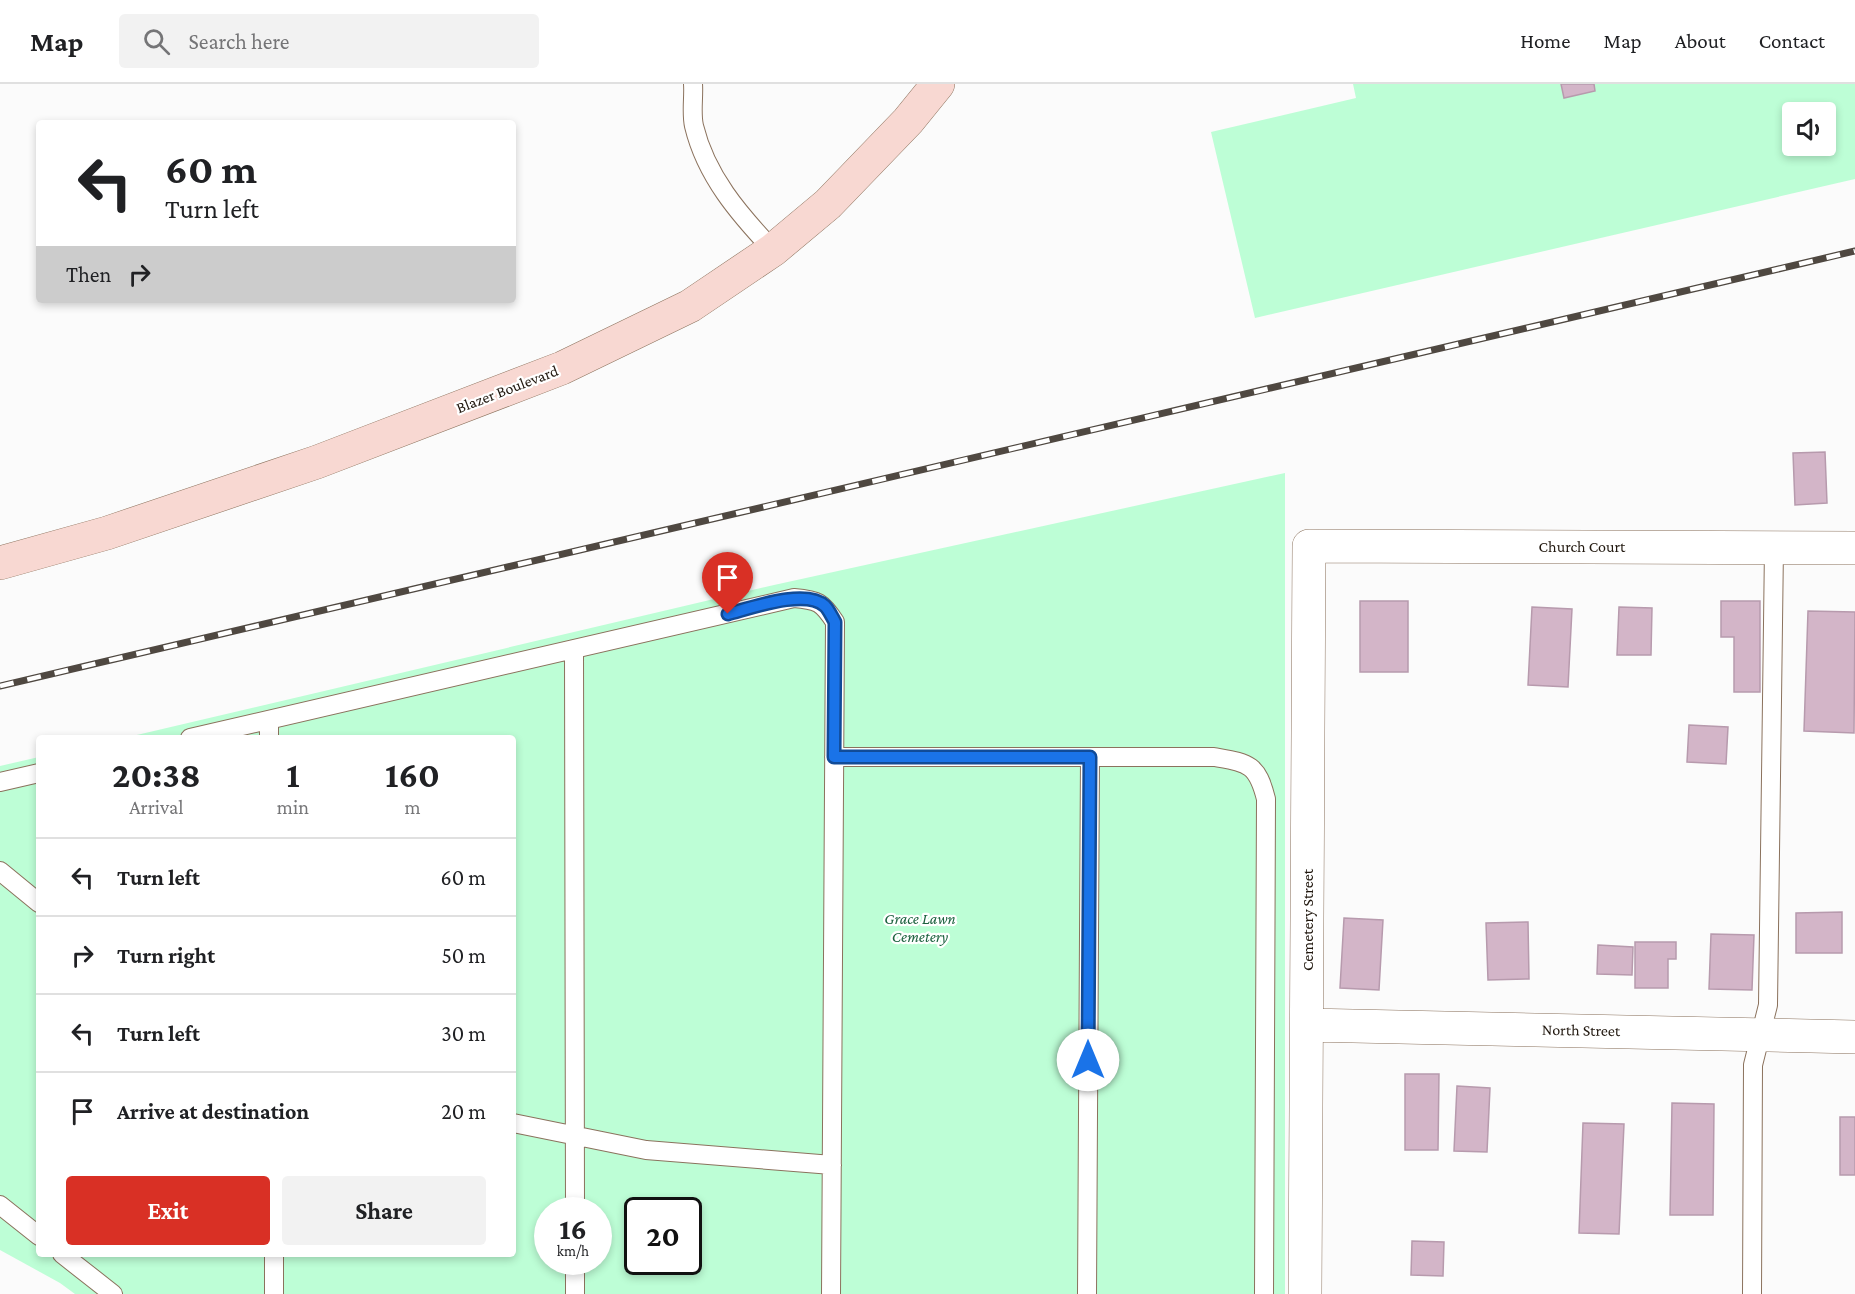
<!DOCTYPE html>
<style>
body{margin:0;font-family:"Crimson Pro",serif;background:#f2f2f2;color:#202124;height:100vh;display:flex;flex-direction:column;font-size:22px;white-space:nowrap}
*{box-sizing:border-box;margin:0}
p{font-size:20px;color:#757577}
.icon{flex:none;width:33px;height:33px;fill:none;stroke:currentColor;stroke-width:2;stroke-linecap:round;stroke-linejoin:round}
.map{position:relative;flex:1;overflow:hidden}
.panel{position:absolute;left:36px;top:651px;width:480px;height:522px;display:flex;flex-direction:column;background:#fff;border-radius:6px;box-shadow:0 3px 9px #0003}
.panel>*{flex:none}
.banner{position:absolute;left:36px;top:36px;width:480px;height:183px;border-radius:6px;box-shadow:0 3px 9px #0003;background:#fff;color:#202124;overflow:hidden}
.tools{position:absolute;left:1782px;top:18px;display:grid;gap:12px}
.tools a{display:grid;place-items:center;width:54px;height:54px;border-radius:6px;background:#fff;box-shadow:0 3px 9px #0003;font-size:30px}
.speed{position:absolute;left:534px;top:1113px;display:flex;gap:12px;font-size:30px;font-weight:700;text-align:center}
.speed>*{display:grid;place-content:center;width:78px;height:78px;border-radius:50%;background:#fff;box-shadow:0 3px 9px #0003;line-height:1}
.speed small{font-size:15px;font-weight:400}
.speed .limit{border:3px solid #111;border-radius:9px;background:#fff;color:#111}
.pin{position:absolute;display:grid;place-items:center;width:51px;height:51px;color:#fff;margin:-62px -26px;border-radius:50% 50% 50% 0;rotate:-45deg;box-shadow:0 0 6px #0007}
.pin .icon{rotate:45deg}
.me{position:absolute;width:66px;margin:-33px;rotate:0deg;stroke-linejoin:round;filter:drop-shadow(0 0 4px #0008)}
.turn{display:flex;align-items:center;gap:21px;height:126px;padding:0 30px;font-size:27px}
.turn .icon{width:78px;height:78px;stroke-width:2.5}
.turn b{display:block;font-size:42px;line-height:51px}
.then{display:flex;align-items:center;height:57px;padding:0 30px;background:#0003;gap:12px;font-size:22px}
.eta{display:flex;justify-content:space-evenly;align-items:center;height:102px;text-align:center}
.eta b{font-size:36px;font-weight:700;line-height:42px}
.cta{display:flex;gap:12px;margin-top:auto;padding:12px 30px}
.cta a{flex:1;height:69px;border-radius:6px;background:#d93025;color:#fff;font-size:24px;font-weight:700;line-height:69px;text-align:center}
.cta a+a{background:#f2f2f2;color:#202124}
ul{padding:0;list-style:none}
li{display:flex;align-items:center;gap:18px;height:78px;padding:0 30px;border-top:2px solid #e0e0e0}
li div{flex:1}
li b{display:block;font-size:22px}
li em{font-style:normal}
header{display:flex;align-items:center;gap:36px;box-sizing:border-box;height:84px;padding:0 30px;background:#fff;border-bottom:2px solid #e0e0e0}
header strong{font-size:28px}
nav{display:flex;gap:33px;margin-inline-start:auto;font-size:21px}
.search{width:420px;height:54px;background:#f2f2f2;display:flex;align-items:center;gap:15px;box-sizing:border-box;padding:0 21px;border-radius:6px;color:#757577;font-size:22px}
.map>svg:first-child{display:block}
</style>
<header>
<strong>Map</strong>
<div class="search"><svg class="icon" aria-label="search" viewBox="0 0 24 24"><circle cx="10" cy="10" r="6"/><path d="M15 15l6 6"/></svg>Search here</div>
<nav><a>Home</a><a>Map</a><a>About</a><a>Contact</a></nav>
</header>
<div class="map">
<svg width="1855" height="1210" viewBox="0 0 1855 1210">
<rect width="100%" height="100%" fill="#fbfbfb"/>
<!-- green -->
<path fill="#bdfed6" fill-rule="evenodd" d="M 1353,0 L 1855,0 L 1855,95 L 1255,234 L 1211,48 L 1356,14 ZM 1792,28 L 1826,28 L 1826,62 L 1792,62 Z
M 1285,389 L 1285,1210 L 75,1210 L 60,1199 L 0,1166 L 0,682 L 39,673 L 39,1170 L 513,1170 L 513,654 L 124,654 L 774,501 ZM 548,1126 L 598,1126 L 598,1178 L 548,1178 ZM 638,1126 L 688,1126 L 688,1178 L 638,1178 Z"/>
<!-- building -->
<path fill="#d3b5c8" stroke="#b79aad" stroke-width="1.5" d="M 1561,0 L 1594,0 L 1595,7 L 1564,14 Z
M 1825,368 L 1827,419 L 1795,421 L 1793,369 Z
M 1360,517 L 1408,517 L 1408,588 L 1360,588 Z
M 1721,517 L 1760,517 L 1760,608 L 1734,608 L 1734,553 L 1721,553 Z
M 1532,523 L 1572,525 L 1568,603 L 1528,601 Z
M 1619,523 L 1652,524 L 1651,571 L 1617,571 Z
M 1808,527 L 1855,528 L 1854,649 L 1804,647 Z
M 1689,641 L 1728,643 L 1726,680 L 1687,678 Z
M 1842,828 L 1842,869 L 1796,869 L 1796,829 Z
M 1344,834 L 1383,836 L 1379,906 L 1340,904 Z
M 1528,838 L 1529,895 L 1488,896 L 1486,839 Z
M 1711,850 L 1754,851 L 1752,906 L 1709,905 Z
M 1635,858 L 1676,858 L 1676,875 L 1668,875 L 1668,904 L 1635,904 Z
M 1598,861 L 1633,863 L 1632,891 L 1597,890 Z
M 1405,990 L 1439,990 L 1438,1066 L 1405,1066 Z
M 1457,1002 L 1490,1004 L 1487,1068 L 1454,1067 Z
M 1672,1019 L 1714,1020 L 1713,1131 L 1670,1131 Z
M 1840,1033 L 1855,1033 L 1855,1091 L 1840,1091 Z
M 1583,1039 L 1624,1040 L 1619,1150 L 1579,1149 Z
M 1412,1157 L 1444,1158 L 1443,1192 L 1411,1191 Z"/>
<g fill="none" stroke-linecap="round" stroke-linejoin="round">
<!-- lane casing -->
<g stroke="#8b725d" stroke-width="20">
<path id="lane" d="M 693,0 C 694,13 691,29 694,42 C 706,92 739,130 773,166
M 574,565 L 575,1126
M 269,636 L 269,654
M 190,654 L 794,514 C 818,516 822,518 835,538 L 831,1210
M 834,673 L 1214,673 C 1248,679 1257,679 1266,715 L 1264,1210
M 0,698 L 39,689
M 0,787 L 39,819
M 513,1039 L 646,1066 L 832,1081
M 0,1121 L 39,1152
M 62,1170 L 113,1210
M 274,1170 L 274,1210
M 575,1178 L 575,1210
M 1087,1210 L 1090,673
M 1752,1210 L 1753,981 L 1768,921 L 1774,463"/>
</g>
<!-- street casing -->
<g stroke="#8b725d" stroke-width="34">
<path id="street" d="M 1307,941 L 1855,953
M 1305,1210 L 1309,462 L 1855,464"/>
</g>
<!-- secondary casing -->
<g stroke="#8b725d" stroke-width="34">
<path id="secondary" d="M 0,479 L 107,449 L 317,378 L 562,284 L 690,222 L 773,166 L 828,120 L 908,37 L 938,0"/>
</g>
<!-- lane -->
<use href="#lane" stroke="#fff" stroke-width="18"/>
<!-- street -->
<use href="#street" stroke="#fff" stroke-width="33"/>
<!-- secondary -->
<use href="#secondary" stroke="#f8d8d2" stroke-width="33"/>
<!-- rail casing -->
<g stroke="#4f4841" stroke-width="7">
<path id="rail" d="M 0,602 L 1855,167"/>
</g>
<!-- rail -->
<use href="#rail" stroke="#fff" stroke-width="4.5" stroke-dasharray="14" stroke-linecap="butt"/>
</g>
<g fill="none" stroke-linecap="round" stroke-linejoin="round">
<!-- route casing -->
<g stroke="#114b97" stroke-width="15">
<path id="route" d="M 728,530 C 751,524 806,504 825,522 C 829,526 832,533 835,538 L 834,673 L 1090,673 L 1088,976"/>
</g>
<!-- route -->
<use href="#route" stroke="#1a73e8" stroke-width="10"/>
</g>
<g text-anchor="middle" dominant-baseline="central" stroke-width="4.5" stroke-linejoin="round" paint-order="stroke">
<!-- street labels -->
<g font-size="16" fill="#20170e" stroke="#fff">
<text transform="translate(507 305) rotate(-21)">Blazer Boulevard</text>
<text x="1582" y="462">Church Court</text>
<text transform="translate(1307 836) rotate(-90)">Cemetery Street</text>
<text transform="translate(1581 946) rotate(1)">North Street</text>
</g>
<!-- park labels -->
<g font-size="16" font-style="italic" fill="#1c623f" stroke="#fff">
<text x="920" y="834">Grace Lawn<tspan x="920" dy="18">Cemetery</tspan></text>
</g>
</g>
</svg>
<div class="tools">
<a><svg class="icon" aria-label="sound" viewBox="0 0 24 24"><path d="M4 9h4l5-4v14l-5-4H4zM17 9q2 3 0 6"/></svg></a>
</div>
<div class="speed"><div>16<small>km/h</small></div><div class="limit">20</div></div>
<div class="pin" style="left:728px;top:530px;background:#d93025"><svg class="icon" aria-label="arrive" viewBox="0 0 24 24"><path d="M6 21V4h12l-3 4 3 4H6"/></svg></div>
<svg class="me" style="left:1088px;top:976px" viewBox="-20 -20 40 40"><circle r="19" fill="#fff"/><path d="M0-13L10 11 0 6-10 11z" fill="#1a73e8"/></svg>
<div class="banner">
<div class="turn"><svg class="icon" aria-label="left" viewBox="0 0 24 24"><path d="M17 20v-9H6M10 6l-5 5 5 5"/></svg><div><b>60 m</b>Turn left</div></div>
<div class="then">Then<svg class="icon" aria-label="right" viewBox="0 0 24 24"><path d="M7 20v-9h11M14 6l5 5-5 5"/></svg></div>
</div>
<section class="panel">
<div class="eta">
<div><b>20:38</b><p>Arrival</p></div>
<div><b>1</b><p>min</p></div>
<div><b>160</b><p>m</p></div>
</div>
<ul>
<li><svg class="icon" aria-label="left" viewBox="0 0 24 24"><path d="M17 20v-9H6M10 6l-5 5 5 5"/></svg><div><b>Turn left</b></div><em>60 m</em></li>
<li><svg class="icon" aria-label="right" viewBox="0 0 24 24"><path d="M7 20v-9h11M14 6l5 5-5 5"/></svg><div><b>Turn right</b></div><em>50 m</em></li>
<li><svg class="icon" aria-label="left" viewBox="0 0 24 24"><path d="M17 20v-9H6M10 6l-5 5 5 5"/></svg><div><b>Turn left</b></div><em>30 m</em></li>
<li><svg class="icon" aria-label="arrive" viewBox="0 0 24 24"><path d="M6 21V4h12l-3 4 3 4H6"/></svg><div><b>Arrive at destination</b></div><em>20 m</em></li>
</ul>
<div class="cta"><a>Exit</a><a>Share</a></div>
</section>
</div>
